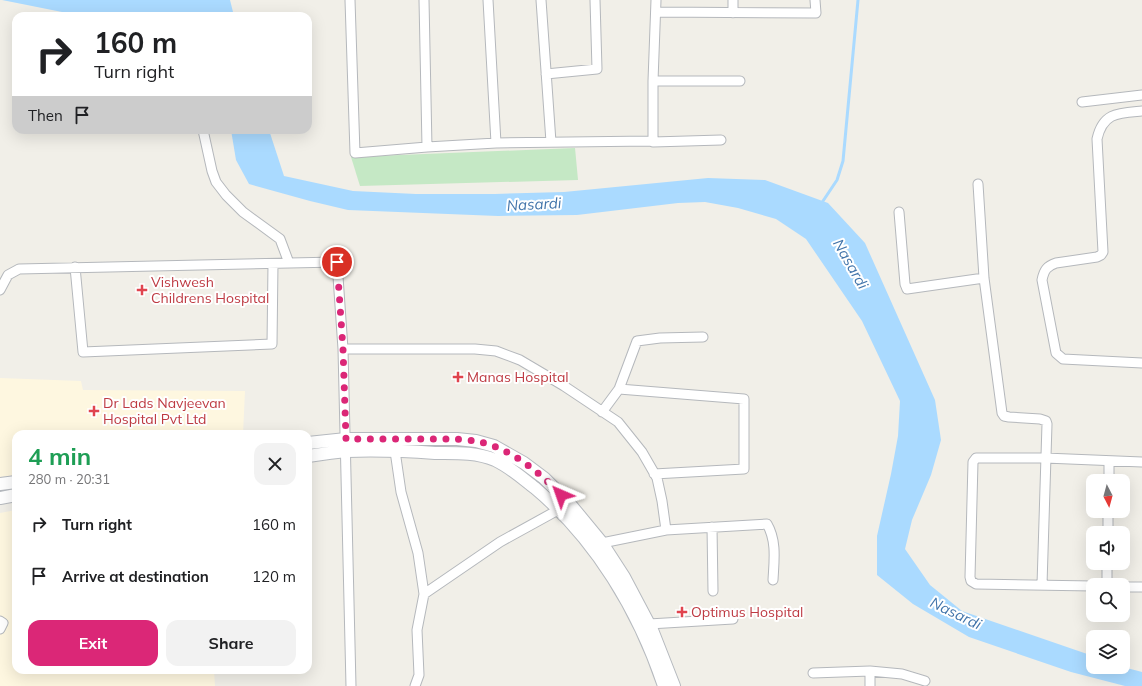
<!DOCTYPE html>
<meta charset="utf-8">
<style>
body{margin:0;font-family:Mulish,sans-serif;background:#f2f2f2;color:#202124;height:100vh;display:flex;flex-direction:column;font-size:15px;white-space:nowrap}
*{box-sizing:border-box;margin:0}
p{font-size:13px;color:#757577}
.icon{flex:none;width:22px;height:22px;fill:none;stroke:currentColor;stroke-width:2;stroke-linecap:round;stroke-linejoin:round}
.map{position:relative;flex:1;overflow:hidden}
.sheet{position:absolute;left:12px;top:430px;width:300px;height:244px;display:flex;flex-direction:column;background:#fff;border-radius:12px;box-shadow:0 4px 16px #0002}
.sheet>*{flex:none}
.banner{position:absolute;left:12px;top:12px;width:300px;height:122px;border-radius:12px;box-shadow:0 4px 16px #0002;background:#fff;color:#202124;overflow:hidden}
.needle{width:26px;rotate:174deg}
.fabs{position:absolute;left:1086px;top:474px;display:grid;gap:8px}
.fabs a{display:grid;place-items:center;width:44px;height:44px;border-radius:8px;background:#fff;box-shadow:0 4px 16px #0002;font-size:20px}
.pin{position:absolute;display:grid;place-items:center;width:34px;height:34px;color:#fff;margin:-17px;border:2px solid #fff;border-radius:50%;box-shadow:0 1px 4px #0007}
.me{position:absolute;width:44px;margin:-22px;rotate:317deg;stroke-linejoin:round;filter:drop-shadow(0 0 3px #0008)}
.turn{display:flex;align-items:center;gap:14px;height:84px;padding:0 16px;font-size:18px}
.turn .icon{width:52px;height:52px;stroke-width:2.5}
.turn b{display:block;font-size:28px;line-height:34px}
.then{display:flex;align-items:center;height:38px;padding:0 16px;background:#0003;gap:8px;font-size:15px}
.round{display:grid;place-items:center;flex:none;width:42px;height:42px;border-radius:12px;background:#f2f2f2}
.headline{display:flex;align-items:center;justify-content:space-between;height:68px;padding:0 16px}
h1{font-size:24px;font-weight:700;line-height:30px;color:#1e9e55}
.cta{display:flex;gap:8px;margin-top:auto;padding:8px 16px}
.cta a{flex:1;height:46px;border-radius:12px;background:#db2777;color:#fff;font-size:16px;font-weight:700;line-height:46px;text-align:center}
.cta a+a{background:#f2f2f2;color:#202124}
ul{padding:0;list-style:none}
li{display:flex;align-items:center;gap:12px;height:52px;padding:0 16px}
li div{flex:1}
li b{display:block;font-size:15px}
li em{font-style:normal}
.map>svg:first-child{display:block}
</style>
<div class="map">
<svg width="1142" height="686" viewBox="0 0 1142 686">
<rect width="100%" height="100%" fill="#f1efe8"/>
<!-- commercial -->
<path fill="#fef7e0" d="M 0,378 L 81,381 L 83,390 L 245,391 L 243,434 L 16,434 L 16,475 L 0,477 Z
M 16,510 L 16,670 L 214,670 L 215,686 L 0,686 L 0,513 Z"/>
<!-- green -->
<path fill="#c5e8c5" d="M 575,148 L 578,180 L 360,186 L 351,157 Z"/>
<!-- water -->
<path fill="#aadaff" d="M 2,0 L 230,0 L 234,16 L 82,16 Z
M 231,130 L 269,130 L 284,176 L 353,191 L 416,194 L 495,194 L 564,192 L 708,178 L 765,180 L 828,203 L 865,243 L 935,400 L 941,440 L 931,475 L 912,520 L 905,549 L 930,585 L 962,611 L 1093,656 L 1093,667 L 1123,667 L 1142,672 L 1142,686 L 1125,686 L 1071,672 L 969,637 L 913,604 L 877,575 L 877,536 L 891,474 L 898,436 L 900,401 L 862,321 L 806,239 L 776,219 L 738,208 L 705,202 L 678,203 L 577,215 L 498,216 L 348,210 L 310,201 L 249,184 L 236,160 Z"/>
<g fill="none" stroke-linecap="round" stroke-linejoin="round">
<!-- stream -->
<path stroke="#aadaff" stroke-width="3" d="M 821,204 L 837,180 L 843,161 L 858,0"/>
<!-- minor casing -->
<g stroke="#b5b8bc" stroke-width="11">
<path id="minor" d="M 350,0 L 355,153 L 427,147 L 496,143 L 650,141 L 653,142 L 653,81 L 656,0
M 424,0 L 427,147
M 488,0 L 496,143
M 541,0 L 551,142
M 656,12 L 816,13 L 815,0
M 733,13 L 733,0
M 546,74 L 597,69 L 595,0
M 653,81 L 740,81
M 1082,102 L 1142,95
M 1142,111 C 1119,113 1103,112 1097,139 L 1103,252 L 1101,255 L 1097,257 L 1056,263 C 1047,266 1044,270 1042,280 L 1056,353 L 1063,359 L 1142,363
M 203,130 L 212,171 L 216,182 L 226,195 L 243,212 L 280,239 L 289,263
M 653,142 L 721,140
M 978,184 L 984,278 L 1002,413 L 1004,416 L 1009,417 L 1040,419 L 1046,421 L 1047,424 L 1042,585
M 899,212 L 905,284 L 907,289 L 984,278
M 75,267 L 83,352 L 272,344 L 273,264
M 0,290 L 8,275 L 19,269 L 337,262 L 343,349 L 351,686
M 343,349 L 475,349 L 496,351 L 520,360 L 564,386 L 618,422 L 642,452 L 657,478 L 662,501 L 666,530
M 619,389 L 744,399 L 744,469 L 654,474
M 602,412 L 619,389 L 637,341 L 660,338 L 703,337
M 395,451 L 401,492 L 418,553 L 424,594 L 417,630 L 419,675 L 415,686
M 1109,481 L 1109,461
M 712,527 L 713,591
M 1108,533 L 1108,511
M 602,543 L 666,530 L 767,524 C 777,541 774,561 773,580
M 1107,585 L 1107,563
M 1093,586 L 976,584 L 971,581 L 970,577 L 973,462 L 976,458 L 1045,458 L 1142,462
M 1123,587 L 1142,587
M 424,594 L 500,542 L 558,510
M 0,621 L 3,623 L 0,629
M 649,624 L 733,619
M 870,671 L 902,674 L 925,681
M 813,673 L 870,671 L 870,686"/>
</g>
<!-- secondary casing -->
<g stroke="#b6babf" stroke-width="14">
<path id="secondary" d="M 308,443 L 346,439 L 457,439 L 476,441 L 494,446 L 524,463 L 544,478 L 569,503 L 602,543 L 624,577 L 652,630 L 674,686
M 308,456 C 321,454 334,452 347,451 C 376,450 406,451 435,453 C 455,453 476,452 495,460 C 510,467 522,478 535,488 C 596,539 639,611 664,686
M 0,484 L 16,482
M 0,498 L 16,495"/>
</g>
<!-- minor -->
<use href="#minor" stroke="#fff" stroke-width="9"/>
<!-- secondary -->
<use href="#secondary" stroke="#fff" stroke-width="12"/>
</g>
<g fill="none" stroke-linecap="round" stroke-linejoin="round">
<!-- route -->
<path stroke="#db2777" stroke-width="7" stroke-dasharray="0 12.6" d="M 337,262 L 343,349 L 346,439 L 457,439 C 463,440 470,440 476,441 C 508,447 539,471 561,495"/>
</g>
<!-- markers -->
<g fill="#e0444e" stroke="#fff" stroke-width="1.5">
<path d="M140 284h4v4h4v4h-4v4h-4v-4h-4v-4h4z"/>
<path d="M456 371h4v4h4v4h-4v4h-4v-4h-4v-4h4z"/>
<path d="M92 405h4v4h4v4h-4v4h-4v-4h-4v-4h4z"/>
<path d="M680 606h4v4h4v4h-4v4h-4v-4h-4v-4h4z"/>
</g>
<g text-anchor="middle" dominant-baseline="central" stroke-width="4" stroke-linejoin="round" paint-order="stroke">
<!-- health labels -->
<g font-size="14" fill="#be3a42" stroke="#fff" text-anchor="start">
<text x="151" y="282">Vishwesh<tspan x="151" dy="16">Childrens Hospital</tspan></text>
<text x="467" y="377">Manas Hospital</text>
<text x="103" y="403">Dr Lads Navjeevan<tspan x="103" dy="16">Hospital Pvt Ltd</tspan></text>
<text x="691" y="612">Optimus Hospital</text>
</g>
<!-- water labels -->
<g font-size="15" font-style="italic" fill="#4174aa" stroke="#fff">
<text transform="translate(534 204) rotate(-3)">Nasardi</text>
<text transform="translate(851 264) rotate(60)">Nasardi</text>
<text transform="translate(956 613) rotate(26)">Nasardi</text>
</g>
</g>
</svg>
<div class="fabs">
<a><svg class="needle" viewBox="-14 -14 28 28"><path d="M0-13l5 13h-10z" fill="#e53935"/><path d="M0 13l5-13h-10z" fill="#757577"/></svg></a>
<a><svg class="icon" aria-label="sound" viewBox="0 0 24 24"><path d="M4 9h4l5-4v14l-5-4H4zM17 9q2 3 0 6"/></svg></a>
<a><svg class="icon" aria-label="search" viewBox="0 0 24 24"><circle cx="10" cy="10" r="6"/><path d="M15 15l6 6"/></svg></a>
<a><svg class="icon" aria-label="layers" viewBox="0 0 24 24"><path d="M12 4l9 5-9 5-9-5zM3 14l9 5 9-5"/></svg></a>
</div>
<div class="pin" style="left:337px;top:262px;background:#d93025"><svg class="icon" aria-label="arrive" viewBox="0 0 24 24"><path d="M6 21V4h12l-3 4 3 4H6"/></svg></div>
<svg class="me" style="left:561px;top:495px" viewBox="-20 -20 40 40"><path d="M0-17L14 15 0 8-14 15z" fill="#db2777" stroke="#fff" stroke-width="4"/></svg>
<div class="banner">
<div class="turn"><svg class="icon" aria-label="right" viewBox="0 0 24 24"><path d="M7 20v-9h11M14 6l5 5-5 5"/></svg><div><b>160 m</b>Turn right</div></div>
<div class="then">Then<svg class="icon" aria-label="arrive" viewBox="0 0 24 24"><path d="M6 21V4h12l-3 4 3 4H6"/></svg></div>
</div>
<section class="sheet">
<div class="headline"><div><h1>4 min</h1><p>280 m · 20:31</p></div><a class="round"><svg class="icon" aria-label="close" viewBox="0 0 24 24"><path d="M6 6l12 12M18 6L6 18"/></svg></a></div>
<ul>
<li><svg class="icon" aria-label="right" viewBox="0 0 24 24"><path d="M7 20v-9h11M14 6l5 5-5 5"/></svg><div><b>Turn right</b></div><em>160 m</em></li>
<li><svg class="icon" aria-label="arrive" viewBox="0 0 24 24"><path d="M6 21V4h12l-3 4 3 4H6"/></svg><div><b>Arrive at destination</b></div><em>120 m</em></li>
</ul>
<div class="cta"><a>Exit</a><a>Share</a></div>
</section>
</div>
